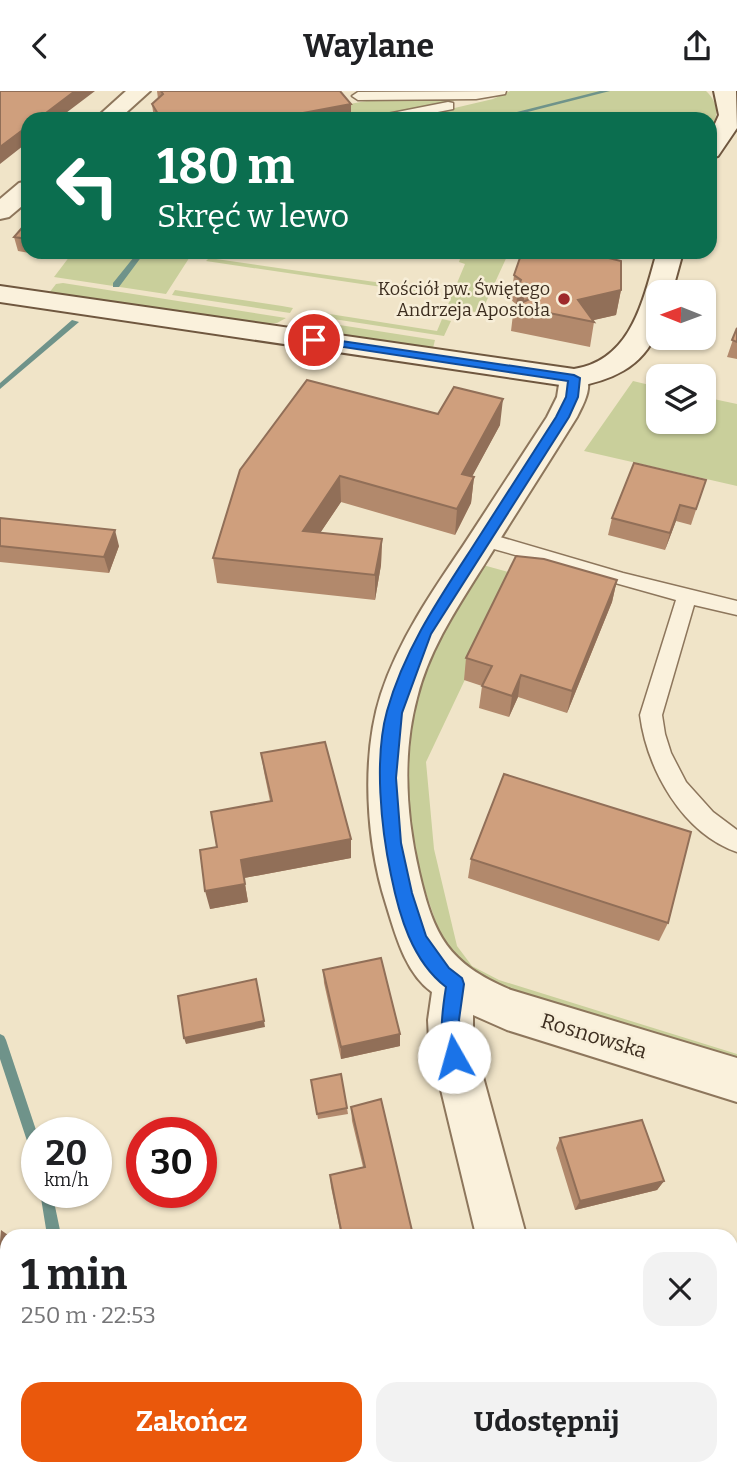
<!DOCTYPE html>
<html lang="pl">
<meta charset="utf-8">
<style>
body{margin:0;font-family:Bitter,serif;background:#f2f2f2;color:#202124;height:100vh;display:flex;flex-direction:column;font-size:26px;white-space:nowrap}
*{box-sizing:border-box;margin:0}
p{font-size:23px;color:#757577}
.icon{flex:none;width:38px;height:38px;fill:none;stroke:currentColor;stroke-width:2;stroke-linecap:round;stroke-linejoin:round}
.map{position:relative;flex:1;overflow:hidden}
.side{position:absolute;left:0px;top:1138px;width:738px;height:247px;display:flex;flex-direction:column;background:#fff;border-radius:21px 21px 0 0;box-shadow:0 2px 5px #0004}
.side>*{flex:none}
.top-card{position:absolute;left:21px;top:21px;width:696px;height:147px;border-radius:21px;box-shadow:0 2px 5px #0004;background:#0b6e4f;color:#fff;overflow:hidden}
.needle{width:46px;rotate:271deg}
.buttons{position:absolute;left:646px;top:189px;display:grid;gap:14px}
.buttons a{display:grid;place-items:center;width:70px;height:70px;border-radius:14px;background:#fff;box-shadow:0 2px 5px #0004;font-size:35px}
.speed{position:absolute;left:21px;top:1026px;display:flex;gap:14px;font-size:35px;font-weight:700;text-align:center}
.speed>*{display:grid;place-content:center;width:91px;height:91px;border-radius:50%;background:#fff;box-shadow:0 2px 5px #0004;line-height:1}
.speed small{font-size:18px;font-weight:400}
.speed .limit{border:10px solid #d22;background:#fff;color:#111}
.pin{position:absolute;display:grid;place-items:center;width:60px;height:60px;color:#fff;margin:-30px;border:4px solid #fff;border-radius:50%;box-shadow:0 2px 7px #0007}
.me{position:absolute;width:77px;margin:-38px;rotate:353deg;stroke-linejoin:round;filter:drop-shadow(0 0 5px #0008)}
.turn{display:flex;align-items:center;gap:24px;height:147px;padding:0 21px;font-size:32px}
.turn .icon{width:91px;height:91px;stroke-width:2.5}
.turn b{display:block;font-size:49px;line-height:60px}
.round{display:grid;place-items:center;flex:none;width:74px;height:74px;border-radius:21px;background:#f2f2f2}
.summary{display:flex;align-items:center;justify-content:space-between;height:119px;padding:0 21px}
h1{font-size:42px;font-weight:700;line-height:52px}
.primary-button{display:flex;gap:14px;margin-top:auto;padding:14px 21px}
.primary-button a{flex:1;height:80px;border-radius:21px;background:#ea580c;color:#fff;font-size:28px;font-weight:700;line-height:80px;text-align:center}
.primary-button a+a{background:#f2f2f2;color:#202124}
header{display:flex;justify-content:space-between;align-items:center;height:91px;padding:0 21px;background:#fff;font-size:32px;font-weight:700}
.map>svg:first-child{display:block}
</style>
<header><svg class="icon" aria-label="back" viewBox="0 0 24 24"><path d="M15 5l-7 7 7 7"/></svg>Waylane<svg class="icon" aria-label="share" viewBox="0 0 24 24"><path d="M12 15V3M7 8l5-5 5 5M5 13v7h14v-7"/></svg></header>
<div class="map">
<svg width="737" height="1383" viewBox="0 0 737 1383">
<rect width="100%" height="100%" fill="#f0e4c8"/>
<!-- green -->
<path fill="#c9cf9b" d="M 510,0 L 706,0 C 717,10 720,24 711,36 L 710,28 L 657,28 L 632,21 L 628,25 L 607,28 L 439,28 L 440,23 L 446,19 L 493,8 Z
M 462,8 L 379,25 L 381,28 L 342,28 L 333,16 L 372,9 Z
M 73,161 L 193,161 L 166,203 L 54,186 Z
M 459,161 L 509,161 L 481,222 L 447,216 L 465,173 L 459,171 L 462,162 Z
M 209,167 L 430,199 L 429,203 L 206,170 Z
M 63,192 L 286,227 L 277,232 L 258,233 L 49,202 L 56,193 Z
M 175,199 L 282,215 L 293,217 L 290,222 L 172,204 Z
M 317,221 L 437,240 L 442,228 L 451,230 L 444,245 L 314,225 Z
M 314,230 L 435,249 L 433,257 L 323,241 L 316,238 Z
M 633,290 L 658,296 L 658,331 L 704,331 L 704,306 L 737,313 L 737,395 L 584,360 Z
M 483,474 L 515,483 L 426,671 L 434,758 L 457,855 L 472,875 L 499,889 L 737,963 L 737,969 L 496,894 L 455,867 L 440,843 L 415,770 L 409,722 L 409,652 L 419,601 L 436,557 Z"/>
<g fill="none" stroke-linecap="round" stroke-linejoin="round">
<!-- stream -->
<path fill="#6f938a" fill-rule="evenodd" d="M 600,0 L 610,0 L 500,28 L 489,28 Z
M 0,46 L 28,52 L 28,56 L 0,50 Z
M 138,161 L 145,161 L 119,196 L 113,196 L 113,192 Z
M 72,229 L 79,231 L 0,298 L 0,292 Z
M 0,943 L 4,945 L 6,949 L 37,1042 L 37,1068 L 32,1067 L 31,1062 L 0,968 Z
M 40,1101 L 52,1101 L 61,1144 L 47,1144 Z
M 61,1377 L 76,1377 L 76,1383 L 60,1383 Z"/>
<!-- lane casing -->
<g stroke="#8d765c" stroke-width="3">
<path id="lane" d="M 506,0 L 505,3 L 476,8 L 358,9 L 352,5 L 358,1 Z
M 448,11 L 453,12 L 453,18 L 402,28 L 375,28 L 382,24 Z
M 483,441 L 623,482 L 737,510 L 737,524 L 694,514 L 662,624 L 665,643 L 671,662 L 686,691 L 713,721 L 737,739 L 737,761 C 682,742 647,678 640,624 L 676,509 L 476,453 L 473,448 L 476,443 Z"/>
</g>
<!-- street casing -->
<g stroke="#8d765c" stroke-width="4">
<path id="street" d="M 126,0 L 150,0 L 119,28 L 95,28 Z
M 28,90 L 28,110 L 9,126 L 0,128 L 0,108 L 19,92 Z
M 574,278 L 584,281 C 594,295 584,312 577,326 C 548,373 518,419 489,466 C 461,511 430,555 417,607 C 402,663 406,725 419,781 C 434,846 448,872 511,899 L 737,967 L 737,1011 L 507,939 L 473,924 L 473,949 L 526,1144 L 476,1144 L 429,949 L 428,929 L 432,901 C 405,882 395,842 386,813 C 366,751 361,665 381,603 C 399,549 431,502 463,455 C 491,412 519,369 547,326 L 557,306 L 560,287 L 564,281 Z
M 534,1377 L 590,1377 L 591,1383 L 535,1383 Z"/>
</g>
<!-- secondary casing -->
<g stroke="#6f573f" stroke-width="4">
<path id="secondary" d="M 714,0 L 736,0 L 737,37 L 718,65 L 710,67 L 710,44 L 719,24 Z
M 657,161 L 683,161 L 672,201 L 658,201 C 658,213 661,229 657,240 C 643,277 609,290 574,296 L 0,211 L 0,195 L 574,278 C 632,269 643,209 657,161 Z"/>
</g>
<!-- lane -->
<use href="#lane" fill="#faf1dc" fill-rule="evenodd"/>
<!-- street -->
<use href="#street" fill="#faf1dc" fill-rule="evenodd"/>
<!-- secondary -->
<use href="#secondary" fill="#faf1dc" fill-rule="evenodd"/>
</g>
<!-- wall -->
<path fill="#b2896c" d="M 157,0 L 340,0 L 351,13 L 351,28 L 154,28 L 152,13 L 158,8 Z
M 28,130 L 28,161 L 56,161 L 52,166 L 18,160 L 14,146 Z
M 522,161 L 594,161 L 594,163 L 621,199 L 616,224 L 593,229 L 594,231 L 590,256 L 511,240 L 514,215 L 516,213 L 511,209 L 514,184 Z
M 737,237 L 737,268 L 727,266 Z
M 438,323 L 500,334 L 472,385 L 474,386 L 471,412 L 455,444 L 341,411 L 320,442 L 382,448 L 381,474 L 375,509 L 217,492 L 213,467 Z
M 706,389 L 691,434 L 676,430 L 665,459 L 608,444 L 612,427 Z
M 0,427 L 119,455 L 109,482 L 0,471 Z
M 617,489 L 612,511 L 567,622 L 518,606 L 509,626 L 479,617 L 482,595 L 464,589 L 466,567 Z
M 261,662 L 351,748 L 351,767 L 244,787 L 248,811 L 210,818 L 217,756 L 270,710 L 264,681 Z
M 471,768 L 668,832 L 659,850 L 468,787 Z
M 323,879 L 400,955 L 341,968 L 324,892 Z
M 311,989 L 347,1017 L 348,1023 L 318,1028 Z
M 351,1016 L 413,1144 L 341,1144 L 331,1096 L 330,1084 L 363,1076 L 352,1030 Z
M 560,1047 L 664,1090 L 657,1099 L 575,1119 L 556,1057 Z"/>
<!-- shaded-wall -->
<path fill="#916f58" d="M 75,0 L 95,0 L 58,28 L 38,28 Z
M 351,13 L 351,28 L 271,28 Z
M 28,35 L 28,51 L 0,73 L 0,56 Z
M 526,192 L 523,216 L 516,215 L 518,198 Z
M 621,199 L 616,224 L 590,230 L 578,209 Z
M 503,308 L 500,334 L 460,408 L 462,383 Z
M 340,385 L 341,411 L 304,466 L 303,440 Z
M 474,386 L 471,412 L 455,444 L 457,418 Z
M 680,414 L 676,430 L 665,459 L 670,442 Z
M 115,439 L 119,455 L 109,482 L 104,466 Z
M 382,448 L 381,474 L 375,509 L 375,484 Z
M 617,489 L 612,511 L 567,622 L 572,600 Z
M 521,584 L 518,606 L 509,626 L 512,605 Z
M 351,748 L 351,767 L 244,787 L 248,811 L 210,818 L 205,800 L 241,769 Z
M 264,930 L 265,936 L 186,953 L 184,947 Z
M 400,943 L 400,955 L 341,968 L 341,956 Z
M 664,1090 L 657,1099 L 575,1119 L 580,1110 Z
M 1,1139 L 8,1144 L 6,1191 L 0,1186 L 0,1150 Z
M 178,1377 L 184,1377 L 185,1383 L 178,1383 Z"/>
<!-- building -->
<path fill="#cf9f7d" stroke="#916f58" stroke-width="2" d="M 0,0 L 75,0 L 38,28 L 28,28 L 28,35 L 0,56 Z
M 161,0 L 340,0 L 351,13 L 271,28 L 161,28 L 152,13 L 163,3 Z
M 28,130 L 28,148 L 14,146 Z
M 522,161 L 584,161 L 621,170 L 621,199 L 578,209 L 594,231 L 514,215 L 541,203 L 526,192 L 518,198 L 521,189 L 514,184 Z
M 737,237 L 737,251 L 732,249 Z
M 307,289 L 438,323 L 454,296 L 503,308 L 462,383 L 474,386 L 457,418 L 340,385 L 303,440 L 382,448 L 375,484 L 213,467 L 240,379 Z
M 634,372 L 706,389 L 696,418 L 680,414 L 670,442 L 612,427 Z
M 0,427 L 115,439 L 104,466 L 0,455 Z
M 516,465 L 544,468 L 617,489 L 572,600 L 521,584 L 512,605 L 482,595 L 492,575 L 466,567 Z
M 325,651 L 351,748 L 241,769 L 245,793 L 205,800 L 200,759 L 217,756 L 211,721 L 272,710 L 261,662 Z
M 504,683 L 691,741 L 668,832 L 471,768 Z
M 381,867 L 400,943 L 341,956 L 323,879 Z
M 256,888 L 264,930 L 184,947 L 178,905 Z
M 341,983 L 347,1017 L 317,1023 L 311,989 Z
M 381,1008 L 413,1144 L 342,1144 L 330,1084 L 365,1076 L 351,1016 Z
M 642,1029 L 664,1090 L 580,1110 L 560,1047 Z
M 732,1263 L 737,1277 L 737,1331 L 732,1333 Z
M 126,1377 L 178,1377 L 178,1383 L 126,1383 Z
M 459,1377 L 514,1377 L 515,1383 L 439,1383 Z"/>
<!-- route -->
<path fill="#1a73e8" stroke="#114b97" stroke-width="2" d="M 314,246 L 574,284 L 580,287 L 578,306 L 569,326 L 431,543 L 402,622 L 396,687 L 401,752 L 412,802 L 426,845 L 449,877 L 462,887 L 464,893 L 459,929 L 464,966 L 461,973 L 454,975 L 448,973 C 438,949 442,921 446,896 C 412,870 399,824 391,784 C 381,737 374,667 387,620 C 404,560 436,512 470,460 C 498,416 527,371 556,326 L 566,306 L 568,290 L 310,251 L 310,247 Z"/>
<!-- markers -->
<circle fill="#9e2a2b" stroke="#f7eed8" stroke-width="2.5" cx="564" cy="208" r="7"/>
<g text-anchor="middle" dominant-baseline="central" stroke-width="5" stroke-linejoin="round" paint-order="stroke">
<!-- far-poi labels -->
<g font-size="18" fill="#3d2e20" stroke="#f7eed8" text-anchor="end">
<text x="550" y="198">Kościół pw. Świętego<tspan x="550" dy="21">Andrzeja Apostoła</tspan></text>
</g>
<!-- street labels -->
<g font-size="21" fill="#3d2e20" stroke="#f7eed8">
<text transform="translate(594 945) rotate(17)">Rosnowska</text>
</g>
</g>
</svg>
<div class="buttons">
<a><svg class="needle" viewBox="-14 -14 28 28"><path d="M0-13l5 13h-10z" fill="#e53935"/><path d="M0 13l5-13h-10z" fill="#757577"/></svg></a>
<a><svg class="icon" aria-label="layers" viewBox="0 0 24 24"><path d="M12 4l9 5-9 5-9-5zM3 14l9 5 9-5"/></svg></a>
</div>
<div class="speed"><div>20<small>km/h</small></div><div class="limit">30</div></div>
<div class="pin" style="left:314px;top:249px;background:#d93025"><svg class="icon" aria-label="arrive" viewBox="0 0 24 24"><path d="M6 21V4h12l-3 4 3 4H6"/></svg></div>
<svg class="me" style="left:454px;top:966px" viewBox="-20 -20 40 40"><circle r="19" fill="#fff"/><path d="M0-13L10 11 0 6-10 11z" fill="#1a73e8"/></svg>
<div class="top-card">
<div class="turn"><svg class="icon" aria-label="left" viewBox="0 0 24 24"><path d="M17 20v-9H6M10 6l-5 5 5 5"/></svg><div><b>180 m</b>Skręć w lewo</div></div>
</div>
<section class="side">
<div class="summary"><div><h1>1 min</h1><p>250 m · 22:53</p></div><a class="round"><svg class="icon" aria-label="close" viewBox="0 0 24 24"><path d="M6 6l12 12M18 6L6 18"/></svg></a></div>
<div class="primary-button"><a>Zakończ</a><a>Udostępnij</a></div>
</section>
</div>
